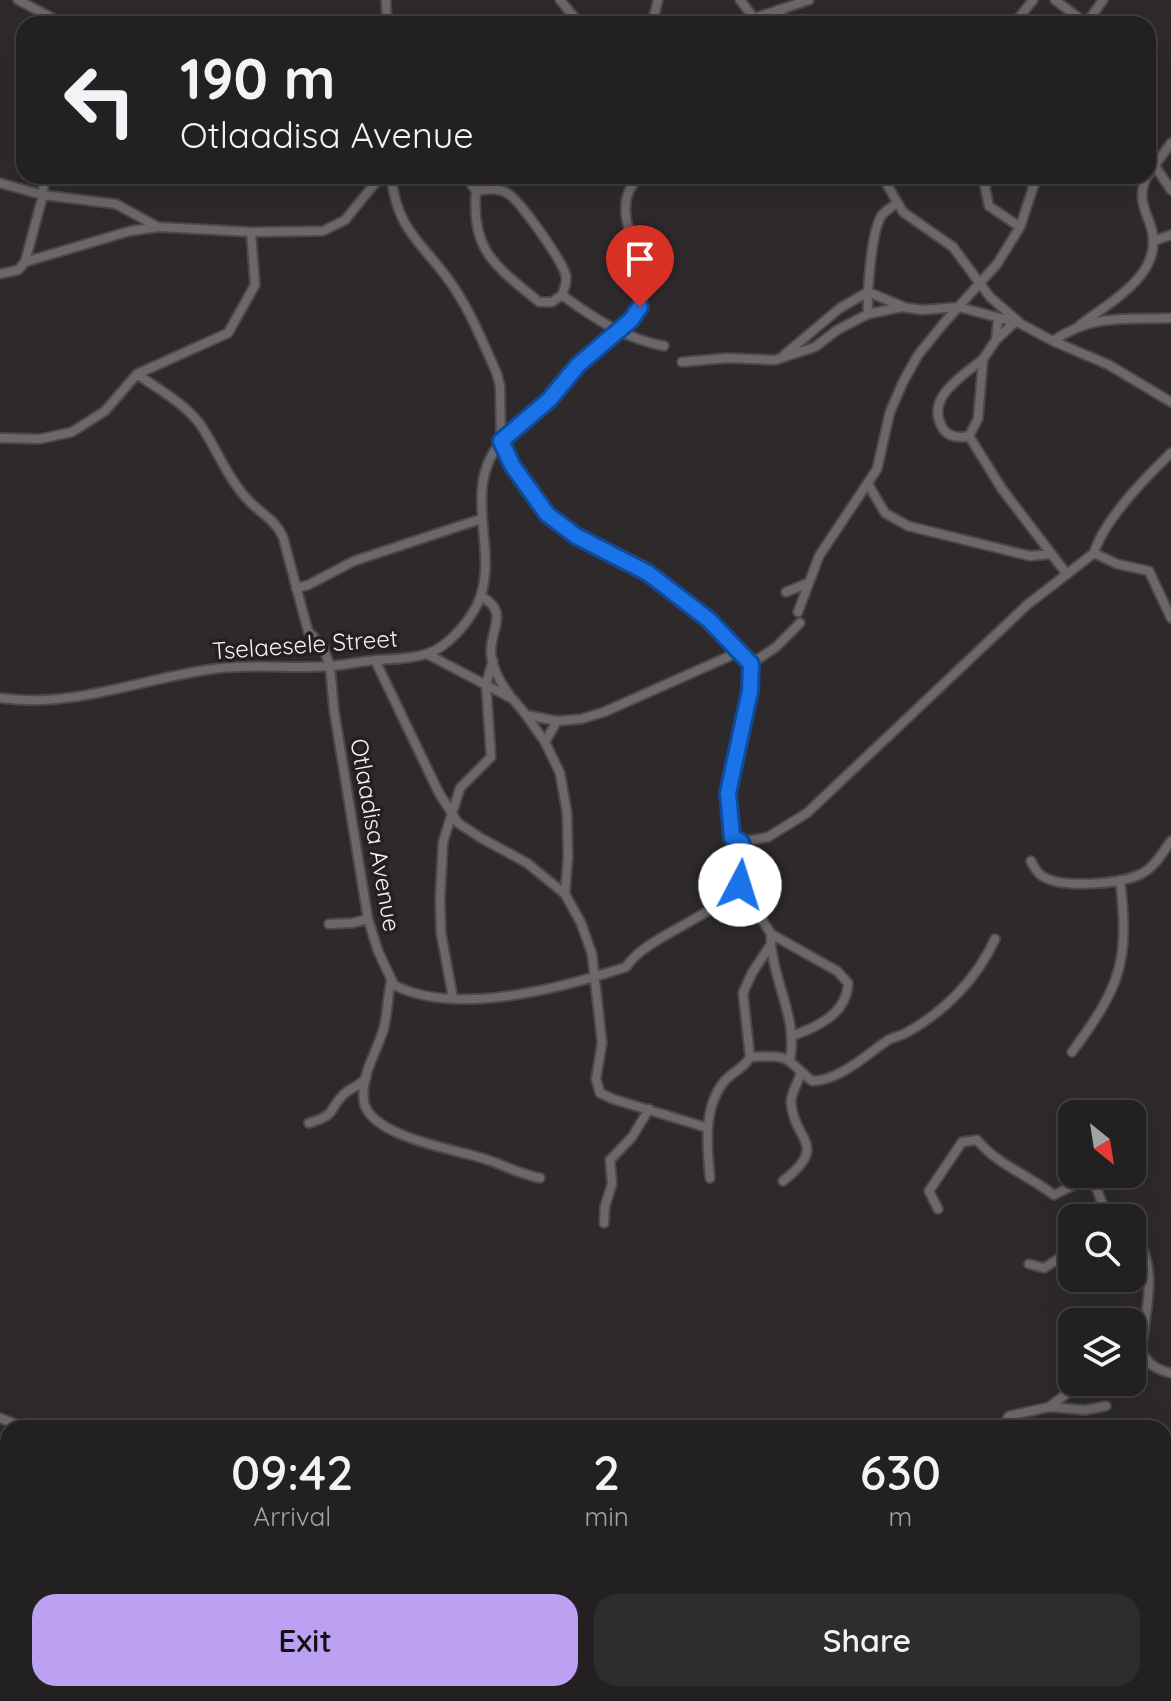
<!DOCTYPE html>
<style>
body{margin:0;font-family:Quicksand,sans-serif;background:#2e2d2e;color:#f1f3f6;height:100vh;display:flex;flex-direction:column;font-size:30px;white-space:nowrap}
*{box-sizing:border-box;margin:0}
p{font-size:26px;color:#a2a3a5}
.icon{flex:none;width:44px;height:44px;fill:none;stroke:currentColor;stroke-width:2;stroke-linecap:round;stroke-linejoin:round}
.map{position:relative;flex:1;overflow:hidden}
.drawer{position:absolute;left:0px;top:1420px;width:1172px;height:282px;display:flex;flex-direction:column;background:#222021;border-radius:24px 24px 0 0;box-shadow:0 8px 32px #0002,0 0 0 2px #3f3e3f}
.drawer>*{flex:none}
.guide{position:absolute;left:16px;top:16px;width:1140px;height:168px;border-radius:24px;box-shadow:0 8px 32px #0002,0 0 0 2px #3f3e3f;background:#222021;color:#f1f3f6;overflow:hidden}
.needle{width:52px;rotate:150deg}
.tools{position:absolute;left:1058px;top:1100px;display:grid;gap:16px}
.tools a{display:grid;place-items:center;width:88px;height:88px;border-radius:16px;background:#222021;box-shadow:0 8px 32px #0002,0 0 0 2px #3f3e3f;font-size:40px}
.pin{position:absolute;display:grid;place-items:center;width:68px;height:68px;color:#fff;margin:-82px -34px;border-radius:50% 50% 50% 0;rotate:-45deg;box-shadow:0 0 8px #0007}
.pin .icon{rotate:45deg}
.me{position:absolute;width:88px;margin:-44px;rotate:5deg;stroke-linejoin:round;filter:drop-shadow(0 0 6px #0008)}
.turn{display:flex;align-items:center;gap:28px;height:168px;padding:0 32px;font-size:36px}
.turn .icon{width:104px;height:104px;stroke-width:2.5}
.turn b{display:block;font-size:56px;line-height:68px}
.eta{display:flex;justify-content:space-evenly;align-items:center;height:136px;text-align:center}
.eta b{font-size:48px;font-weight:600;line-height:56px}
.primary-button{display:flex;gap:16px;margin-top:auto;padding:16px 32px}
.primary-button a{flex:1;height:92px;border-radius:24px;background:#bca0f2;color:#111;font-size:32px;font-weight:600;line-height:92px;text-align:center}
.primary-button a+a{background:#2e2d2e;color:#f1f3f6}
.map>svg:first-child{display:block}
</style>
<div class="map">
<svg width="1171" height="1701" viewBox="0 0 1171 1701">
<rect width="100%" height="100%" fill="#2e2a2c"/>
<g fill="none" stroke-linecap="round" stroke-linejoin="round">
<!-- street casing -->
<g stroke="#4b4849" stroke-width="12">
<path id="street" d="M 18,0 L 64,24
M 386,0 L 387,24
M 560,0 L 580,24
M 740,0 L 754,18
M 1055,0 L 1087,24
M 778,10 L 787,24
M 652,24 L 658,0
M 736,24 L 809,0
M 1014,24 L 1033,0
M 1086,24 L 1103,0
M 1155,166 L 1171,190
M 1148,175 L 1171,143
M 466,176 L 476,191 C 487,190 498,187 507,193 C 520,200 563,262 566,276 C 567,283 564,289 562,295
M 882,176 L 903,212 L 953,247 L 990,297 L 1021,324 L 1053,341 L 1109,365 L 1171,402
M 990,176 L 985,187 L 989,206 L 1020,227
M 0,183 L 43,195 L 116,204 L 158,227
M 476,191 C 471,252 496,266 539,302 L 552,302 L 562,295 C 593,318 626,339 664,346
M 1153,241 L 1171,235
M 25,262 L 43,195 L 44,176
M 0,274 L 18,270 L 25,262 L 130,231 L 159,227 L 251,232 L 323,231 L 345,220 L 381,176
M 868,314 C 867,294 871,230 882,215 C 886,210 892,207 897,203
M 1080,325 C 1111,301 1168,272 1150,224 C 1143,206 1138,195 1147,176
M 996,340 L 1015,322
M 1053,341 C 1094,313 1125,320 1171,318
M 784,355 L 840,308 L 868,292 L 902,306
M 983,359 L 978,419 L 969,436 C 959,438 948,438 942,427 C 925,397 963,376 983,359 Z
M 983,359 L 996,340 L 998,319
M 682,362 L 727,358 L 775,360 L 815,347 L 837,330 L 868,314 L 902,307 L 922,310 L 959,307 L 1018,323
M 137,374 C 158,389 184,403 200,424 C 217,449 228,480 250,502 C 262,514 276,521 283,537 L 308,631 L 323,647 L 330,666 L 334,710 L 368,919 L 378,951 L 394,985 C 456,1017 562,988 626,967 C 653,925 769,907 741,842 L 732,837 C 720,780 748,722 751,664 L 709,620 L 648,573 L 576,536 L 547,514 L 512,465 L 501,441 L 500,386 L 497,374 C 484,345 472,315 455,289 C 426,244 398,236 391,176
M 969,436 L 1002,489 L 1066,573
M 0,438 L 40,439 L 72,432 L 105,411 L 137,374 L 228,333 L 255,285 L 251,232
M 868,484 L 885,513 L 908,526 L 1030,556 L 1051,554
M 1094,553 L 1117,564 L 1149,571 L 1171,618
M 296,588 L 308,585 L 354,561 L 481,519
M 786,592 L 808,583
M 481,596 C 510,613 490,628 491,653 C 492,667 500,683 509,694
M 798,612 L 819,556 L 877,469 L 890,412 L 903,382 L 918,355 L 944,323 L 997,264 L 1020,227 L 1037,176
M 427,654 L 513,699 L 526,715 L 557,721 L 581,719 L 604,712 L 739,652
M 375,660 L 439,793 L 458,823 L 481,838 L 527,863 L 565,894
M 751,664 L 776,647 L 800,623
M 0,698 C 75,709 147,676 221,668 C 257,664 293,669 330,666 C 346,665 361,661 377,660 C 393,659 411,659 426,654 C 447,648 467,624 477,605 C 502,554 459,491 501,442 C 513,426 532,415 546,402 C 564,385 578,365 596,349 C 610,336 631,325 639,308 C 658,269 600,212 640,176
M 526,715 L 545,742 L 560,773 L 567,813 L 568,857 L 565,894 L 581,923 L 592,954 L 602,1043 L 596,1079 L 600,1093 L 613,1099 L 708,1128
M 545,742 L 557,721
M 741,842 L 768,837 L 807,813 L 1027,605 L 1094,553 C 1104,520 1146,477 1171,453
M 1031,861 C 1034,867 1036,872 1042,876 C 1062,889 1120,884 1141,874 C 1154,868 1163,852 1171,841
M 740,885 L 771,934 L 771,944 L 752,973 L 743,993 L 750,1057
M 329,924 L 352,923 L 368,919
M 771,934 L 837,971 L 848,983 C 847,1014 817,1027 792,1036
M 771,944 C 774,983 798,1020 790,1059
M 391,982 C 387,998 388,1015 383,1031 C 376,1053 360,1077 364,1102 C 370,1136 453,1149 482,1158 C 502,1164 519,1174 540,1178
M 453,998 L 441,933 L 440,900 L 443,842 L 460,788 L 491,757 L 486,684 L 493,661
M 1072,1052 C 1120,987 1130,962 1120,880
M 309,1123 C 339,1114 327,1110 344,1094 C 352,1087 360,1086 366,1078
M 1132,1132 L 1134,1130
M 1096,1174 L 1094,1181 L 1102,1203 L 1116,1218
M 710,1178 C 707,1148 703,1109 723,1083 C 731,1072 744,1069 750,1057 C 792,1055 783,1057 812,1081 C 839,1081 866,1055 888,1040 C 894,1037 900,1036 906,1033 C 944,1012 977,979 995,939
M 783,1181 C 830,1144 794,1142 791,1102 C 791,1093 799,1081 801,1072
M 938,1209 L 929,1191 L 962,1142 L 977,1140 C 998,1165 1028,1175 1054,1195 L 1078,1183 L 1094,1181
M 1099,1218 L 1102,1203
M 604,1223 L 605,1206 L 612,1184 L 610,1160 L 632,1137 L 649,1109
M 1132,1234 C 1161,1264 1145,1312 1141,1350 L 1132,1358
M 1029,1264 L 1044,1268 L 1072,1250
M 1141,1350 C 1146,1363 1157,1370 1171,1373
M 1050,1407 L 1085,1410 L 1106,1406
M 0,1418 L 26,1428
M 918,1428 L 919,1424 L 938,1428
M 1002,1428 L 1009,1416 L 1049,1407 L 1082,1382
M 1164,1579 L 1171,1579
M 1164,1594 L 1171,1596
M 472,1694 L 478,1701
M 1097,1694 L 1098,1701"/>
</g>
<!-- street -->
<use href="#street" stroke="#6c6769" stroke-width="8"/>
</g>
<g fill="none" stroke-linecap="round" stroke-linejoin="round">
<!-- route casing -->
<g stroke="#114b97" stroke-width="20">
<path id="route" d="M 640,307 L 631,320 L 578,365 L 549,400 L 501,441 L 512,465 L 547,514 L 576,536 L 648,573 L 709,620 L 751,664 L 750,691 L 728,793 L 732,837 L 741,842 C 747,856 745,871 740,885"/>
</g>
<!-- route -->
<use href="#route" stroke="#1a73e8" stroke-width="14"/>
</g>
<g text-anchor="middle" dominant-baseline="central" stroke-width="7" stroke-linejoin="round" paint-order="stroke">
<!-- street labels -->
<g font-size="24" fill="#f4f1f2" stroke="#242022">
<text transform="translate(305 644) rotate(-4)">Tselaesele Street</text>
<text transform="translate(376 835) rotate(80)">Otlaadisa Avenue</text>
</g>
</g>
</svg>
<div class="tools">
<a><svg class="needle" viewBox="-14 -14 28 28"><path d="M0-13l5 13h-10z" fill="#e53935"/><path d="M0 13l5-13h-10z" fill="#a2a3a5"/></svg></a>
<a><svg class="icon" aria-label="search" viewBox="0 0 24 24"><circle cx="10" cy="10" r="6"/><path d="M15 15l6 6"/></svg></a>
<a><svg class="icon" aria-label="layers" viewBox="0 0 24 24"><path d="M12 4l9 5-9 5-9-5zM3 14l9 5 9-5"/></svg></a>
</div>
<div class="pin" style="left:640px;top:307px;background:#d93025"><svg class="icon" aria-label="arrive" viewBox="0 0 24 24"><path d="M6 21V4h12l-3 4 3 4H6"/></svg></div>
<svg class="me" style="left:740px;top:885px" viewBox="-20 -20 40 40"><circle r="19" fill="#fff"/><path d="M0-13L10 11 0 6-10 11z" fill="#1a73e8"/></svg>
<div class="guide">
<div class="turn"><svg class="icon" aria-label="left" viewBox="0 0 24 24"><path d="M17 20v-9H6M10 6l-5 5 5 5"/></svg><div><b>190 m</b>Otlaadisa Avenue</div></div>
</div>
<section class="drawer">
<div class="eta">
<div><b>09:42</b><p>Arrival</p></div>
<div><b>2</b><p>min</p></div>
<div><b>630</b><p>m</p></div>
</div>
<div class="primary-button"><a>Exit</a><a>Share</a></div>
</section>
</div>
